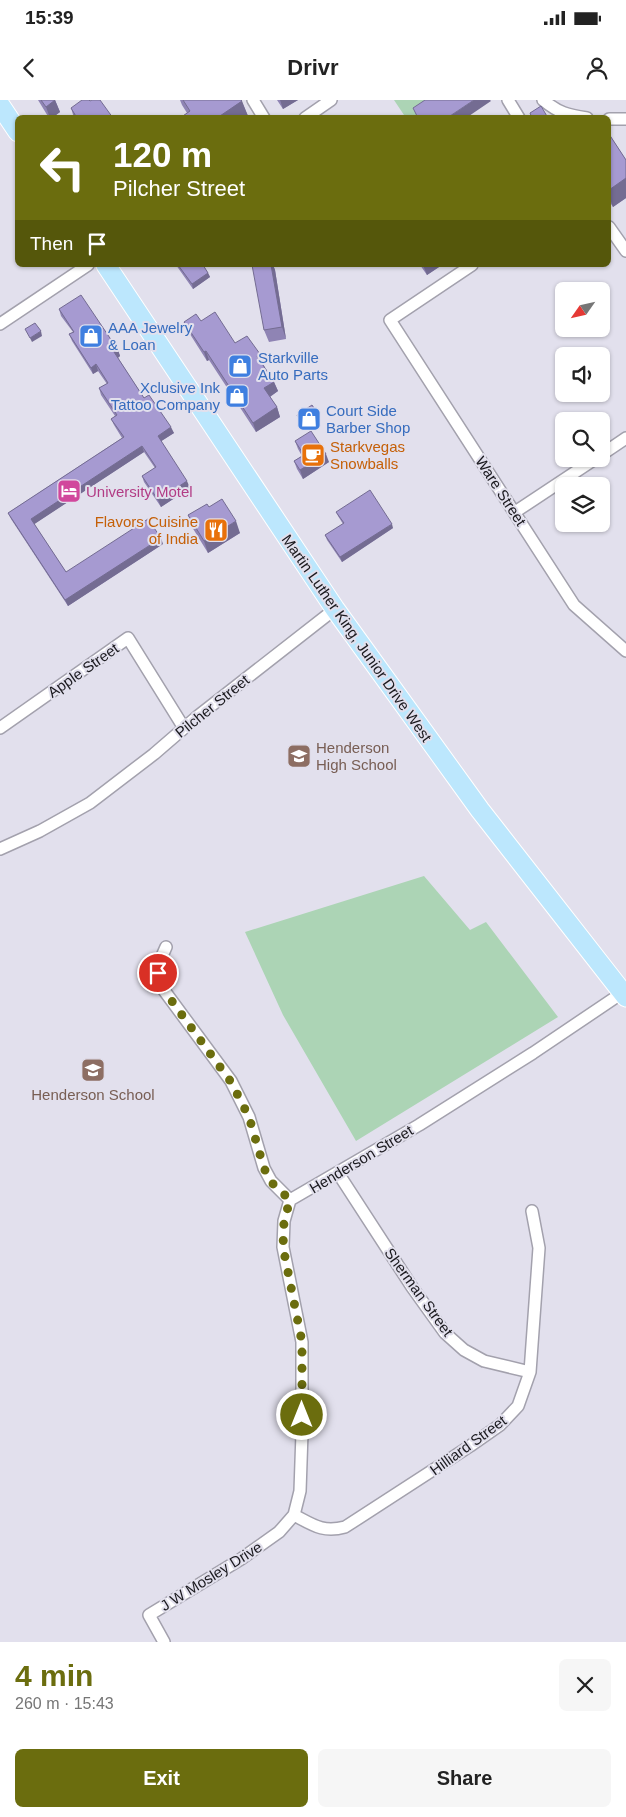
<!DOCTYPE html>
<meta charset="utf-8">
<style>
body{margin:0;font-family:Helvetica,sans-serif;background:#f6f6f6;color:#222;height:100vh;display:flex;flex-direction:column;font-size:19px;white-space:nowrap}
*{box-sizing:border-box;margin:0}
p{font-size:16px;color:#767676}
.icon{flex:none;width:28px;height:28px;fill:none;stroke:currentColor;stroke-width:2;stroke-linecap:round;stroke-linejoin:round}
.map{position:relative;height:1542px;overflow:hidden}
.details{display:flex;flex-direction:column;background:#fff;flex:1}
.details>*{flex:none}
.top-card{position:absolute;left:15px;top:15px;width:596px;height:152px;border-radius:8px;box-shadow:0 1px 4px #0004;background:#6b6d0e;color:#fff;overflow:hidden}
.needle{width:32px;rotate:236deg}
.controls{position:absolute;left:555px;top:182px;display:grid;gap:10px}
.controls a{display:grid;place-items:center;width:55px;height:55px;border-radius:8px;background:#fff;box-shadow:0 1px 4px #0004;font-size:25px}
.pin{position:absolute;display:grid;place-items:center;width:42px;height:42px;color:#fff;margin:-21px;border:2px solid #fff;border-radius:50%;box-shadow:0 1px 5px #0007}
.me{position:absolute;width:55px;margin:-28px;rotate:0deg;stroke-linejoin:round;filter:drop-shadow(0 0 4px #0008)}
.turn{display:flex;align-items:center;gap:18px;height:105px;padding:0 15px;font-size:22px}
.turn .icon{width:65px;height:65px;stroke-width:2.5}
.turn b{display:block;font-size:35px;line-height:42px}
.then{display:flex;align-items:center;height:48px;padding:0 15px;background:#0003;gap:10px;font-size:19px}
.round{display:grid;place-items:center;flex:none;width:52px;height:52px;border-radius:8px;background:#f6f6f6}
.summary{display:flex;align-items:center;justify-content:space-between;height:85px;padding:0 15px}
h1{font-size:30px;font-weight:700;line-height:38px;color:#6b6d0e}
.primary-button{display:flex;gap:10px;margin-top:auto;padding:10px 15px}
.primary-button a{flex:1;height:58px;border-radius:8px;background:#6b6d0e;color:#fff;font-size:20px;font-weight:700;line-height:58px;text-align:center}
.primary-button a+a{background:#f6f6f6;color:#222}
.status{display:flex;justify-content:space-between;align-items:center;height:35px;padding:0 25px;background:#fff;direction:ltr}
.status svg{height:14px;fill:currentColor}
header{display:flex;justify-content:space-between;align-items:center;height:65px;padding:0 15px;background:#fff;font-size:22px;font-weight:700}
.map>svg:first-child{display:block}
</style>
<div class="status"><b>15:39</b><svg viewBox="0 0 49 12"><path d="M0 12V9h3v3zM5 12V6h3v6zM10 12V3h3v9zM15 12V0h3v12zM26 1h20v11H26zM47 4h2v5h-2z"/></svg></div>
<header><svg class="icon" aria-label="back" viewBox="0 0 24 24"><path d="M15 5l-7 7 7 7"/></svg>Drivr<svg class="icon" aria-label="person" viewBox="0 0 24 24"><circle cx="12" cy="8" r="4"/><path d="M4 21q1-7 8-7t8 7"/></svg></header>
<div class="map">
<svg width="626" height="1542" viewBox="0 0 626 1542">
<rect width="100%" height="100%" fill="#e2e0ed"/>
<!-- green -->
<path fill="#acd4b5" d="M 394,0 L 437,0 L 438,1 L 414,17 L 406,18 Z
M 424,776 L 470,830 L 486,822 L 558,917 L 356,1041 L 283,915 L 245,832 Z"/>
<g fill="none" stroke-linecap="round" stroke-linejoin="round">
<!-- street casing -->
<g stroke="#a3a1ad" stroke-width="14">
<path id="street" d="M 253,0 L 264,18
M 508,0 L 519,18
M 543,0 C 559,13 567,15 587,18
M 305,18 L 331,0
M 609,19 L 626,19
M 609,127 L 626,151
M 472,165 L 390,220 L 574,505 L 626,551
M 0,224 L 88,165
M 601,355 L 626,338
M 515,412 L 595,359
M 0,628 L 128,538 L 184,628
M 0,749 L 40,731 L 90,703 L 154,654 L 198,616 L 335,509
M 166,847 C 158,864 158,871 163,889 L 231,981 L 249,1017 L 264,1068 L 271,1081 L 290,1100
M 338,1073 L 412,1187 L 445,1233 L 464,1250 L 484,1261 L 530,1272
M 294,1415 C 313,1425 323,1433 345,1427 L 470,1346 L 500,1325 L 518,1306 L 530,1272 L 539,1148 L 532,1111
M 164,1542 L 149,1515 L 241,1459 L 279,1432 L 294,1415 L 300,1391 L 302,1333 L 302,1242 L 283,1147 L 284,1121 L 290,1100 L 419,1025 L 533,953 L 622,893"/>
</g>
<!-- primary casing -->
<g stroke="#fff" stroke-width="21">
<path id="primary" d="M 0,5 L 18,32
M 106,165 L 335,509 L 480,710 L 626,897"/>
</g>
<!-- street -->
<use href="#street" stroke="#fff" stroke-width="11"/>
<!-- primary -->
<use href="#primary" stroke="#bce7fd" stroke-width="19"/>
</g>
<!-- wall -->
<path fill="#8f84b4" d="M 38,0 L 55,0 L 60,12 L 52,18 L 49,18 Z
M 180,0 L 241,0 L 248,16 L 246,18 L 180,18 L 187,13 L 182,5 Z
M 277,0 L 298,0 L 283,9 Z
M 71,8 L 113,18 L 74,18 Z
M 609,34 L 626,60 L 626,98 L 613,107 L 609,101 Z
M 176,165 L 203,165 L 208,173 L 210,177 L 193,189 Z
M 271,165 L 273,165 L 275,170 L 286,239 L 269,242 L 264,230 Z
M 420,165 L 442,165 L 427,175 Z
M 59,209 L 118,250 L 120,256 L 118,258 L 144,298 L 174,333 L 161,341 L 190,388 L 161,407 L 144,382 L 142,376 L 155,368 L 144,352 L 34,424 L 66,472 L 163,444 L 68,506 L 11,419 L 8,413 L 122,338 L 114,325 L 111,319 L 115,316 L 101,295 L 99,288 L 107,284 L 98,271 L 93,274 L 72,241 L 69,234 L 73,232 L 61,216 Z
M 201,221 L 235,243 L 260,254 L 263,264 L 274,282 L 278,291 L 270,297 L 277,307 L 280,317 L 256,332 L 209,260 L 207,261 L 188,231 L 184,222 Z
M 295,341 L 329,362 L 303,379 L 297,369 L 294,361 L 302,356 L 298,349 Z
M 209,407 L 240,433 L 208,453 L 192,427 L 188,415 Z
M 336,412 L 393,428 L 342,462 L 327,440 L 325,435 L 343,424 L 338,416 Z"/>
<!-- shaded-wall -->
<path fill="#746c92" d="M 55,0 L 60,12 L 52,18 L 50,18 L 46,7 Z
M 280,0 L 298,0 L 283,9 Z
M 474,0 L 490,0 L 491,1 L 466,18 L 447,18 Z
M 242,1 L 248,16 L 246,18 L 217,17 Z
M 626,78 L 626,98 L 613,107 L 609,96 L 609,90 Z
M 271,165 L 273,165 L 275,170 L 286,239 L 282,227 Z
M 423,165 L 442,165 L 427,175 Z
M 208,173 L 210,177 L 193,189 L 192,184 Z
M 41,231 L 42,236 L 32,242 L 30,238 Z
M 118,250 L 120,256 L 116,259 L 114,252 Z
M 206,251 L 209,260 L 207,261 L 204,252 Z
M 260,254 L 263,264 L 261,266 L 257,256 Z
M 96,264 L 98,271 L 93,274 L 91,268 Z
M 274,282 L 278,291 L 268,298 L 264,288 Z
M 277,307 L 280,317 L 256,332 L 253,323 Z
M 318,314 L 319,318 L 304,328 L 302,324 Z
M 171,327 L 174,333 L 160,342 L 158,336 Z
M 142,346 L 144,352 L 33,425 L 31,419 Z
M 326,354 L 329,362 L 303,379 L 300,370 Z
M 187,381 L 190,388 L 161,407 L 158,400 Z
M 236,421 L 240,433 L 208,453 L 204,441 Z
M 392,424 L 393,428 L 342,462 L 340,457 Z
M 161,438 L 163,444 L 68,506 L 65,500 Z"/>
<!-- building -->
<path fill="#a69ad1" stroke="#746c92" d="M 41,0 L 55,0 L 46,7 Z
M 82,0 L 89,0 L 90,1 L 92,0 L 100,0 L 113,18 L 77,18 L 71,8 Z
M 183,0 L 241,0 L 242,1 L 217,18 L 180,18 L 190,11 Z
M 425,0 L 474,0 L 447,18 L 418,18 L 413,8 Z
M 541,6 L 548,18 L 532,18 L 530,13 Z
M 609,34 L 626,60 L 626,78 L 609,90 Z
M 178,165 L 203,165 L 208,173 L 192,184 Z
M 252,165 L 271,165 L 282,227 L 264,230 Z
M 81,195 L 118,250 L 114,252 L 144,298 L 149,295 L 171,327 L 158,336 L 187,381 L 158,400 L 142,376 L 156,367 L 142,346 L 31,419 L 66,472 L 148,419 L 161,438 L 65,500 L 8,413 L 124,337 L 111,319 L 117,315 L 99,288 L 108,283 L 96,264 L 91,268 L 69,234 L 74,232 L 59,209 Z
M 215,212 L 235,243 L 247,236 L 260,254 L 257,256 L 274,282 L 264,288 L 277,307 L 253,323 L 206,251 L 204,252 L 184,222 L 196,214 L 201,221 Z
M 35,223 L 41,231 L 30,238 L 25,229 Z
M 312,305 L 318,314 L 302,324 L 297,315 Z
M 311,331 L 326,354 L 300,370 L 294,361 L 304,355 L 295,341 Z
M 370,390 L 392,424 L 340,457 L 325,435 L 344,423 L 336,412 Z
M 222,399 L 236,421 L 204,441 L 188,415 L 207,404 L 209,407 Z"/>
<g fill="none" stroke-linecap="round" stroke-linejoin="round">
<!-- route -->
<path stroke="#6b6d0e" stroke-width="9" stroke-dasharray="0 16.2" d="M 158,873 L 163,889 L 231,982 L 249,1017 L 264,1068 L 270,1081 L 290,1100 L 284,1121 L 283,1147 L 302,1242 L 302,1315"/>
</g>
<!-- icons -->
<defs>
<g id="shop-square" transform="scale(1.25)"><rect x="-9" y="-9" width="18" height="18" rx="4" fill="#3f7fe0" stroke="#e2e0ed"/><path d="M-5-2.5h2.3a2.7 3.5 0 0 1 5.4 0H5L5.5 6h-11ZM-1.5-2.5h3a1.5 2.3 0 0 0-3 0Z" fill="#fff"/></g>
<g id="cafe-square" transform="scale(1.25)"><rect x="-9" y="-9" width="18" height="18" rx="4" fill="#e8710a" stroke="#e2e0ed"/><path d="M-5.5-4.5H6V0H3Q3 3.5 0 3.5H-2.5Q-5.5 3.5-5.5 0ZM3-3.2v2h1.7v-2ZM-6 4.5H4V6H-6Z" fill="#fff"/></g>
<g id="hotel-square" transform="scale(1.25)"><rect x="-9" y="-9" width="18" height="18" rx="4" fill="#d1479c" stroke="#e2e0ed"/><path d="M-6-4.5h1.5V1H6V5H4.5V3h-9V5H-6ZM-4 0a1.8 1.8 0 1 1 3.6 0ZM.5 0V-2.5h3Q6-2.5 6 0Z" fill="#fff"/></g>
<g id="restaurant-square" transform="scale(1.25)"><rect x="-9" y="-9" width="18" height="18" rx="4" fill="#e8710a" stroke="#e2e0ed"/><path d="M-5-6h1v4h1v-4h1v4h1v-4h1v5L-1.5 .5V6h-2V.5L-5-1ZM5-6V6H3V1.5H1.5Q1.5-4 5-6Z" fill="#fff"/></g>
<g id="school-square" transform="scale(1.25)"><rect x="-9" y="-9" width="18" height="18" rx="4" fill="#8d6e63" stroke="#e2e0ed"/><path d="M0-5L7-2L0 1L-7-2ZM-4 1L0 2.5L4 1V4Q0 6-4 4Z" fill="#fff"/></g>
</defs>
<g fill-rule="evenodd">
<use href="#shop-square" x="91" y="236"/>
<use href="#shop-square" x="240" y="266"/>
<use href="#shop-square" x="237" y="296"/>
<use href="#shop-square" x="309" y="319"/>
<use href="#cafe-square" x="313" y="355"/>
<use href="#hotel-square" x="69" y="391"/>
<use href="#restaurant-square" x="216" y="430"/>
<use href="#school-square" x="299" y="656"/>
<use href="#school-square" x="93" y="970"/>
</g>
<g text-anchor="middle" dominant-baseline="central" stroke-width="4" stroke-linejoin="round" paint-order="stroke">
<!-- shop labels -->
<g font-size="15" fill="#366cbe" stroke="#e2e0ed" text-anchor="start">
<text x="108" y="227">AAA Jewelry<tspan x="108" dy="17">&amp; Loan</tspan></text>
<text x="258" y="257">Starkville<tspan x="258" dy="17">Auto Parts</tspan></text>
<text x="220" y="287" text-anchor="end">Xclusive Ink<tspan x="220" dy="17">Tattoo Company</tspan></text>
<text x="326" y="310">Court Side<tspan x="326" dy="17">Barber Shop</tspan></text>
</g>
<!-- food labels -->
<g font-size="15" fill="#c56008" stroke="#e2e0ed" text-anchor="start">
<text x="330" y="346">Starkvegas<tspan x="330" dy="17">Snowballs</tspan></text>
<text x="198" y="421" text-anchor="end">Flavors Cuisine<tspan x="198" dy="17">of India</tspan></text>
</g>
<!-- hotel labels -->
<g font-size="15" fill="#b23c85" stroke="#e2e0ed" text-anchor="start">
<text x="86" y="391">University Motel</text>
</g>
<!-- street labels -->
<g font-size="15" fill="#1a191e" stroke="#e2e0ed">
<text transform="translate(501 391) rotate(57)">Ware Street</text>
<text transform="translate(357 538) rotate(55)">Martin Luther King, Junior Drive West</text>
<text transform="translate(83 570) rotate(-35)">Apple Street</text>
<text transform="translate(212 606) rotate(-39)">Pilcher Street</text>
<text transform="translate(361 1059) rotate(-31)">Henderson Street</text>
<text transform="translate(419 1192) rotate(54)">Sherman Street</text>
<text transform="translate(468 1345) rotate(-36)">Hilliard Street</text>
<text transform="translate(211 1476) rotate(-32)">J W Mosley Drive</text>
</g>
<!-- education labels -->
<g font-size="15" fill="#785e54" stroke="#e2e0ed" text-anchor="start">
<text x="316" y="647">Henderson<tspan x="316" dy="17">High School</tspan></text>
<text x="93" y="994" text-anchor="middle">Henderson School</text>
</g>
</g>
</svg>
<div class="controls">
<a><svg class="needle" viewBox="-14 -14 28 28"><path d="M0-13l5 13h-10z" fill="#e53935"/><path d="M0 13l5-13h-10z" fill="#767676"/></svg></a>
<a><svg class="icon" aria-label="sound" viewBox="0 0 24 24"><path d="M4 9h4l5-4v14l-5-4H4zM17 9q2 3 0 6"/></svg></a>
<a><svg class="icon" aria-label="search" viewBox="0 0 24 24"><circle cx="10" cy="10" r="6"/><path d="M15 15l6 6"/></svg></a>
<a><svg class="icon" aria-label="layers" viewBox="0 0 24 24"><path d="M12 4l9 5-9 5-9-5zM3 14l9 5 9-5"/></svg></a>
</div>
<div class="pin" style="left:158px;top:873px;background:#d93025"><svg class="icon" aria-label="arrive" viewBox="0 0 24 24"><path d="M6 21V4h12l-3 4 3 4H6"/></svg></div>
<svg class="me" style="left:302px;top:1315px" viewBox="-20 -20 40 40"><circle r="17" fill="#6b6d0e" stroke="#fff" stroke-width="3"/><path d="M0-11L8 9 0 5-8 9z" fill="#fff"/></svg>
<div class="top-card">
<div class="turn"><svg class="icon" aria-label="left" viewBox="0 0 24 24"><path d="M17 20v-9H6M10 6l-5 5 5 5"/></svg><div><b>120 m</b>Pilcher Street</div></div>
<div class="then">Then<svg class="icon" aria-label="arrive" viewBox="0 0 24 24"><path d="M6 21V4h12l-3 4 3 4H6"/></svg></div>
</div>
</div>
<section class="details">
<div class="summary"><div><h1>4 min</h1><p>260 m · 15:43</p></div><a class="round"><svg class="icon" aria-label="close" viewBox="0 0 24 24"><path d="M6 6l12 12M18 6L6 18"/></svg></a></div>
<div class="primary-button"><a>Exit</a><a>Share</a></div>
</section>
